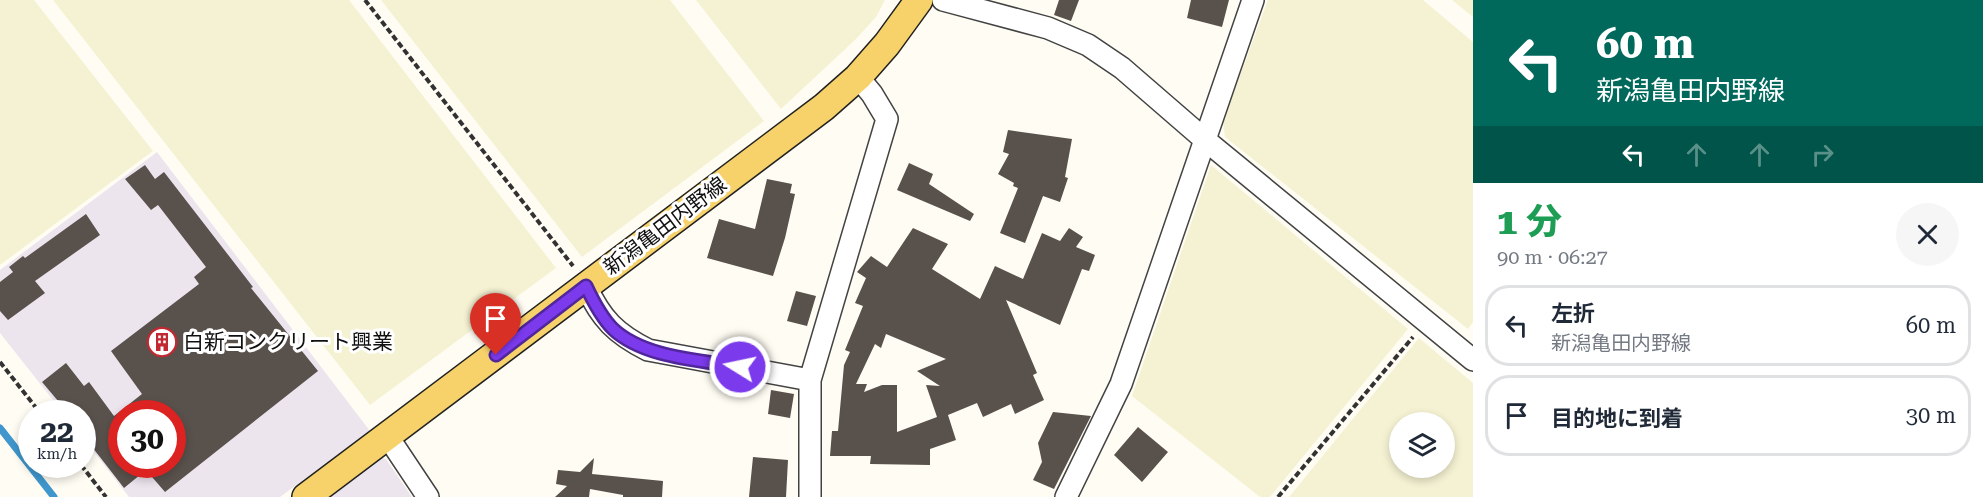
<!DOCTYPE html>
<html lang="ja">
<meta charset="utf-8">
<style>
body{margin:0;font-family:"Roboto Serif","Noto Sans JP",serif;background:#f6f6f7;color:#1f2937;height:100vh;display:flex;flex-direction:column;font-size:22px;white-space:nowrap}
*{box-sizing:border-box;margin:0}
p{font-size:20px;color:#747a83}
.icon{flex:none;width:33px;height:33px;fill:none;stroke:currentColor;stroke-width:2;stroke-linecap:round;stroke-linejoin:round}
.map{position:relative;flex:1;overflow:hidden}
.side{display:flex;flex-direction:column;background:#fff;width:510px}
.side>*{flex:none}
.guide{background:#00695c;color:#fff;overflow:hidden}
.controls{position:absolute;left:1389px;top:412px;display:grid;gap:12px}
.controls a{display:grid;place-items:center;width:66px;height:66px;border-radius:50%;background:#fff;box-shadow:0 3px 9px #0003;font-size:30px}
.speed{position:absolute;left:18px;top:400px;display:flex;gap:12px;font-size:30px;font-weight:700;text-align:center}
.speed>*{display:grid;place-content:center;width:78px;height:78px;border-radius:50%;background:#fff;box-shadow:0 3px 9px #0003;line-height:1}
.speed small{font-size:15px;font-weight:400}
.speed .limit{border:9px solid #d22;background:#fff;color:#111}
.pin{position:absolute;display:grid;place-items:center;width:51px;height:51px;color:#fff;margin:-62px -26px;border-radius:50% 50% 50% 0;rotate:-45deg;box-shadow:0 0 6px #0007}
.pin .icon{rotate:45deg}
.me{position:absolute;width:66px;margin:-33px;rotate:280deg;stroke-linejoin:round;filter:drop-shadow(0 0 4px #0008)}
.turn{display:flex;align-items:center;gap:21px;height:126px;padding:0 24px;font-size:27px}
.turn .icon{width:78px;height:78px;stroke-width:2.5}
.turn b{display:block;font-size:42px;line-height:51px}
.lanes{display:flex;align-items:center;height:57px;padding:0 24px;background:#0003;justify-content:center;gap:30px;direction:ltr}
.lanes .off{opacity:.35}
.round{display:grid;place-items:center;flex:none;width:63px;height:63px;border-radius:32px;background:#f6f6f7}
.summary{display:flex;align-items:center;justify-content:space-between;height:102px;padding:0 24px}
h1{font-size:36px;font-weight:800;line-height:45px;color:#1e9e55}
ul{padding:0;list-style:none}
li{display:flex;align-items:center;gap:18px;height:81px;margin:0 12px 9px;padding:0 12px;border:3px solid #e0e1e3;border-radius:24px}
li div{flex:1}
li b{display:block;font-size:22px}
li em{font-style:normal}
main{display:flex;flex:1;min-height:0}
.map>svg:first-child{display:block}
</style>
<main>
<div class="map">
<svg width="1473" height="497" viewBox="0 0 1473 497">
<rect width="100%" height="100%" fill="#fffcf3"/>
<!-- industrial -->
<path fill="#ede5ee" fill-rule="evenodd" d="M 157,152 L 370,431 L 280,497 L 129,497 L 83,438 L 82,414 L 64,414 L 0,333 L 0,270 ZM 122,414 L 172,414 L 172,465 L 122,465 Z
M 379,457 L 386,459 L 412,497 L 326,497 Z"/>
<!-- farmland -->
<path fill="#f5f2d3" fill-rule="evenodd" d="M 0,0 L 34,0 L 153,151 L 0,265 Z
M 53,0 L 349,0 L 556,268 L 370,405 Z
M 381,0 L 670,0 L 764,121 L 582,257 Z
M 696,0 L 885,0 L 876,17 L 856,39 L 781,109 Z
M 1268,0 L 1423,0 L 1473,42 L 1473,322 L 1468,329 L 1225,137 L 1223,121 Z
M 1452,0 L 1473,0 L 1473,17 Z
M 1211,165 L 1408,329 L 1270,497 L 1260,497 L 1132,396 Z
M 1419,338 L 1473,383 L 1473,497 L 1289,497 ZM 1400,423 L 1444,423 L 1444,468 L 1400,468 Z"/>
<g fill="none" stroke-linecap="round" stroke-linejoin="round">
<!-- stream -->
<path stroke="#3f97cd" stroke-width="7" d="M 0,428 L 54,497"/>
</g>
<!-- building -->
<path fill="#59514c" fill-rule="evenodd" d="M 1059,0 L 1079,0 L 1071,21 L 1054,15 Z
M 1191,0 L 1229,0 L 1222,27 L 1187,18 Z
M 1008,130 L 1072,139 L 1065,177 L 1068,178 L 1060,202 L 1043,196 L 1025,243 L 1000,233 L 1018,188 L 1013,186 L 1014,183 L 998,174 L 1009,154 L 1003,152 Z
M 909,163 L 933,174 L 929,184 L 974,214 L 970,221 L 897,190 Z
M 145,165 L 155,179 L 164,172 L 253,287 L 251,288 L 318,371 L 165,492 L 146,470 L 124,488 L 82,434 L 82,414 L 69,414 L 42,382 L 66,363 L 84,386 L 89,382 L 114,416 L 142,394 L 111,351 L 199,284 L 194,277 L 206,267 L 158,205 L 151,210 L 125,179 ZM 122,414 L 172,414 L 172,465 L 122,465 Z
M 767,179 L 792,184 L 790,193 L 795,194 L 785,238 L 773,276 L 707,258 L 719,219 L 755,229 Z
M 86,214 L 100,235 L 35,281 L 45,293 L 8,320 L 0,311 L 0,282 L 13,272 L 9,267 L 23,256 L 25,258 Z
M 913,228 L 948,244 L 932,269 L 980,299 L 995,266 L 1023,279 L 1042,233 L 1060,241 L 1069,228 L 1083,237 L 1076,247 L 1095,255 L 1089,271 L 1082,269 L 1060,325 L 1006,300 L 1037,373 L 1033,375 L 1044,400 L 1015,414 L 1011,404 L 983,417 L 977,403 L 948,415 L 956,440 L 930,449 L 930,465 L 870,464 L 871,456 L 830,456 L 832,431 L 838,431 L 844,365 L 850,352 L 845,350 L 863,306 L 855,303 L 866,278 L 857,272 L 871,256 L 887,267 ZM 886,334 L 946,359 L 917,371 L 940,386 L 926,385 L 937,417 L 897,432 L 897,385 L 882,385 L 864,392 L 867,384 L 856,384 L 875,344 L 881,348 Z
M 796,291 L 816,296 L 807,326 L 787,321 Z
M 771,390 L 794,394 L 790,418 L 768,414 Z
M 1053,412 L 1091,416 L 1054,489 L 1033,480 L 1042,462 L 1038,443 Z
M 1138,427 L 1168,452 L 1142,482 L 1114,455 Z
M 753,457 L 788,460 L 786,497 L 749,497 Z
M 594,458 L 592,474 L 663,481 L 662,497 L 623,497 L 623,495 L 590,489 L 589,497 L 555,497 L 567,486 L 556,484 L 558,470 L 580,472 Z"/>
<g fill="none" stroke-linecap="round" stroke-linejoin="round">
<!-- minor casing -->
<g stroke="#434343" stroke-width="24">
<path id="minor" d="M 943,0 L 1048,28 L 1088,45 L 1122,68 L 1204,139 L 1473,360
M 586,286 C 601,319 616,334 648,350 L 810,380
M 388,437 L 428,497
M 810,497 L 810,380 L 887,119 L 872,94 L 858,77
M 1066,497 L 1121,384 L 1253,0"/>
</g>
<!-- major casing -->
<g stroke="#212121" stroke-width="30">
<path id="major" d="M 306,497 L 824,107 L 858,77 L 887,44 L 919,0"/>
</g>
<!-- path -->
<path stroke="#323232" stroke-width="4" stroke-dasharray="6 3" stroke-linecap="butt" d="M 365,0 L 573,266
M 0,362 L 41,414
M 81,465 L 106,497
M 1278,497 L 1413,337"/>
<!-- minor -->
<use href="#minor" stroke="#fff" stroke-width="21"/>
<!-- major -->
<use href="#major" stroke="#f7d26b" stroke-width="27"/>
</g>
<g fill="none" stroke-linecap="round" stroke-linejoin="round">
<!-- route casing -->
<g stroke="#51269a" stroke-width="15">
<path id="route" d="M 496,355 L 586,286 C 593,301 601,317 613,329 C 644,358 700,360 740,367"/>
</g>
<!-- route -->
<use href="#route" stroke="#7c3aed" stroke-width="10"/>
</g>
<!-- icons -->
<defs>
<g id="building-ring" transform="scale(1.5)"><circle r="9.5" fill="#fff" stroke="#c12832" stroke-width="1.5"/><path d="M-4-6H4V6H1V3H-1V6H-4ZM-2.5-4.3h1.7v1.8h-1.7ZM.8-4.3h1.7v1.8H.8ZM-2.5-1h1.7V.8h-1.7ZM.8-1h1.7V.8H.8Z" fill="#c12832"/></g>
</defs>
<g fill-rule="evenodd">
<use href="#building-ring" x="162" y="342"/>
</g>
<g text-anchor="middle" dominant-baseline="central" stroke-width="6" stroke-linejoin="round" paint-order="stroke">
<!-- street labels -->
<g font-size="21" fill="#101010" stroke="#fff">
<text transform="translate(665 226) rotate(-37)">新潟亀田内野線</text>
</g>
<!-- poi labels -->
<g font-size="21" fill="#101010" stroke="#fff" text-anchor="start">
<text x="183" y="342">白新コンクリート興業</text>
</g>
</g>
</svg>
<div class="controls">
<a><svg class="icon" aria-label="layers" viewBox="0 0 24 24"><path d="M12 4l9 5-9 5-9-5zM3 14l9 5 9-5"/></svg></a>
</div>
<div class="speed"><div>22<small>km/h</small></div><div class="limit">30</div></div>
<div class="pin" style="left:496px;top:355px;background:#d93025"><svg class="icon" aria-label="arrive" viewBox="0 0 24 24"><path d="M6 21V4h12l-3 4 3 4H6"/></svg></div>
<svg class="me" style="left:740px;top:367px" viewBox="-20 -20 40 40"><circle r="17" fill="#7c3aed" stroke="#fff" stroke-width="3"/><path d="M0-11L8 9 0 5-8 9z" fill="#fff"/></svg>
</div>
<section class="side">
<div class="guide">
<div class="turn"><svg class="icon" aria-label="left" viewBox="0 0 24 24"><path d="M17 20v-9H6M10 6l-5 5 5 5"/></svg><div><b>60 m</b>新潟亀田内野線</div></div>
<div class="lanes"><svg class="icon" aria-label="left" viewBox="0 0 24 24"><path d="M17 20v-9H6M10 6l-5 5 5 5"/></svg><svg class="icon off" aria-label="ahead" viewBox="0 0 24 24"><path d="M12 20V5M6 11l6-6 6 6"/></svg><svg class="icon off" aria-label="ahead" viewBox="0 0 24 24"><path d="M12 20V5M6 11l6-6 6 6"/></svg><svg class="icon off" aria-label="right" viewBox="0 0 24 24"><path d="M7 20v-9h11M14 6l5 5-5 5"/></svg></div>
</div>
<div class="summary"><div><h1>1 分</h1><p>90 m · 06:27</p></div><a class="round"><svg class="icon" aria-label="close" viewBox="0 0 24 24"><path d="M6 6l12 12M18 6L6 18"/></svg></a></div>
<ul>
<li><svg class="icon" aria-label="left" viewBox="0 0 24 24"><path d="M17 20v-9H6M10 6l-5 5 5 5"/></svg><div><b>左折</b><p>新潟亀田内野線</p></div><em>60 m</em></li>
<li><svg class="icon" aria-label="arrive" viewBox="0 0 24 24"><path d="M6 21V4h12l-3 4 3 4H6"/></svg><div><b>目的地に到着</b></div><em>30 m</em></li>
</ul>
</section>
</main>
